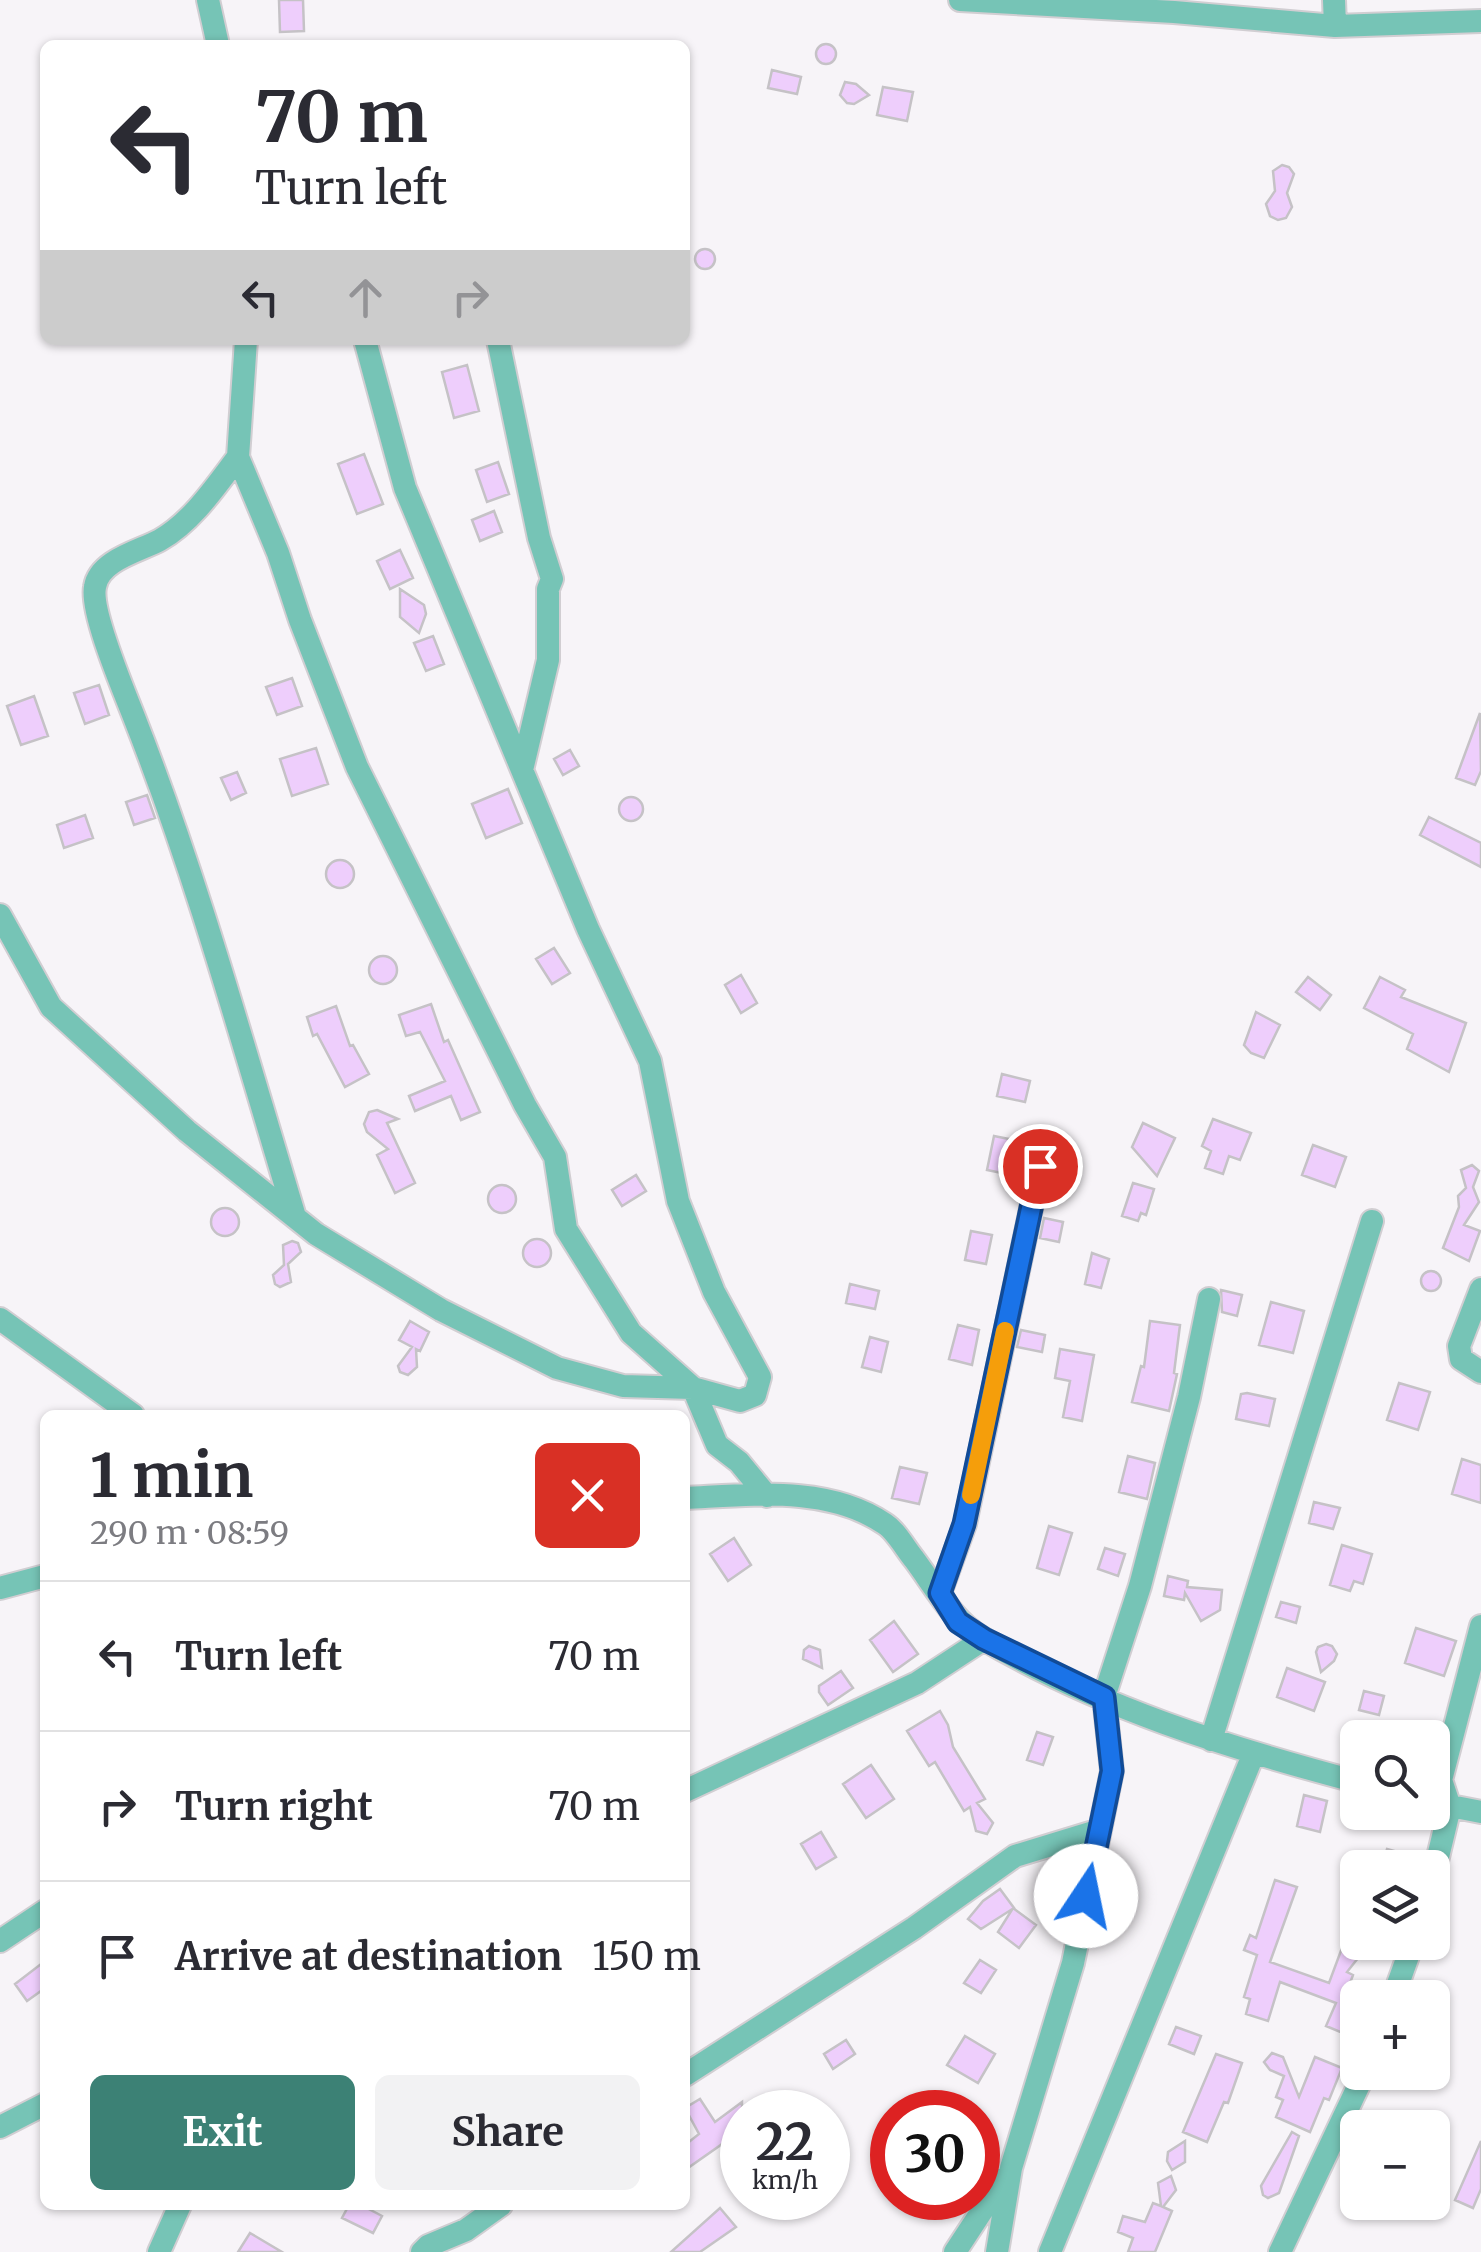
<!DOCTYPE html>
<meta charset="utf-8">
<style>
body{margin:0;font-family:Merriweather,serif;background:#f2f2f3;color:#2b2b33;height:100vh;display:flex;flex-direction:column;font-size:38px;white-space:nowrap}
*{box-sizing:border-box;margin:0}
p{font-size:32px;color:#7c7c81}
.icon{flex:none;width:55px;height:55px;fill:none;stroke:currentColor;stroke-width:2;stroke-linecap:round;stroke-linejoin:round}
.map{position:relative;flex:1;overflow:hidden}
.sheet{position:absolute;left:40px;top:1410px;width:650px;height:800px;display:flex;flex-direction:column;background:#fff;border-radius:15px;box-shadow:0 2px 8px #0004}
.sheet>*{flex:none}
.hud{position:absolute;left:40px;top:40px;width:650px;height:305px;border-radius:15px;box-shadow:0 2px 8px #0004;background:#fff;color:#2b2b33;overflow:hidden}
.controls{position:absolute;left:1340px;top:1720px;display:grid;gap:20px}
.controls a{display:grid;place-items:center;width:110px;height:110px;border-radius:15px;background:#fff;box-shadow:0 2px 8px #0004;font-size:50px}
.speed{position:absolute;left:720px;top:2090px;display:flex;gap:20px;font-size:50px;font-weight:700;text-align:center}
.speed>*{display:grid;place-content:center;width:130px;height:130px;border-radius:50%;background:#fff;box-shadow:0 2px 8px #0004;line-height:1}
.speed small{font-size:25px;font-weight:400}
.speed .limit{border:15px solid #d22;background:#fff;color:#111}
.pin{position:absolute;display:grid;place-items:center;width:85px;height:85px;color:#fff;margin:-42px;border:5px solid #fff;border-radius:50%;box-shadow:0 2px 10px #0007}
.me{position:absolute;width:110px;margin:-55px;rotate:11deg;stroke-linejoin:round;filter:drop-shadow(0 0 8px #0008)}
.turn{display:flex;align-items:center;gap:35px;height:210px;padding:0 50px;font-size:45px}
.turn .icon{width:130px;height:130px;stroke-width:2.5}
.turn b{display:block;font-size:70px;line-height:85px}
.lanes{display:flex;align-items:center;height:95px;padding:0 50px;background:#0003;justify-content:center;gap:50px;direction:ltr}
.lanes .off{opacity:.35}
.round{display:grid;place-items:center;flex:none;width:105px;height:105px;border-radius:15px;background:#f2f2f3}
.summary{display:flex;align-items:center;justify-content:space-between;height:170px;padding:0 50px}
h1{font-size:60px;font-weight:700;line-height:75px}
.button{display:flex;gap:20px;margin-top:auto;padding:20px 50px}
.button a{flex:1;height:115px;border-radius:15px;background:#3c8175;color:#fff;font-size:40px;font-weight:700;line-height:115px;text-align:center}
.button a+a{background:#f2f2f3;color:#2b2b33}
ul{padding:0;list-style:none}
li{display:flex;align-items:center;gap:30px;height:150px;padding:0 50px;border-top:2px solid #e1e1e2}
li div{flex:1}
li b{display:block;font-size:38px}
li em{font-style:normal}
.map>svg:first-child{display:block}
</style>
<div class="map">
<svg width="1481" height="2252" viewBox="0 0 1481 2252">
<rect width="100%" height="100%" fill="#f7f4f8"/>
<!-- building -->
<path fill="#eecefc" stroke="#c5c2c6" stroke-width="2.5" d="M 279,0 L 303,0 L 304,31 L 280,32 Z
M816 54a10 10 0 1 1 20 0a10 10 0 1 1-20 0Z
M 772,70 L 801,77 L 797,94 L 768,88 Z
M 845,82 L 856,84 L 869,95 L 854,104 L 847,103 L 840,95 Z
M 883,87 L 913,92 L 907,121 L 877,115 Z
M 1282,165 L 1289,167 L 1294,174 L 1287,193 L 1292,207 L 1286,218 L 1278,220 L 1270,216 L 1266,204 L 1275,191 L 1273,171 Z
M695 259a10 10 0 1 1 20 0a10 10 0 1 1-20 0Z
M 467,365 L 479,411 L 454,418 L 442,372 Z
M 364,454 L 383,504 L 357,514 L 338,464 Z
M 498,462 L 509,494 L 487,502 L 476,470 Z
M 494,511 L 502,532 L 480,541 L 472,520 Z
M 400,550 L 413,578 L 390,589 L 377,561 Z
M 400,589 L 424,605 L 426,614 L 419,633 L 400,617 Z
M 433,636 L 444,664 L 426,671 L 414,643 Z
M 292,678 L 302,706 L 277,715 L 266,687 Z
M 99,685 L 109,715 L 85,724 L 74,693 Z
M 34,696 L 48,736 L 21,745 L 7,706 Z
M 1480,713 L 1481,771 L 1475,785 L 1456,778 Z
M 316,748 L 328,784 L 292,796 L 280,759 Z
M 570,750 L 579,766 L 563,775 L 554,759 Z
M 237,772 L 246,793 L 231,800 L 221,778 Z
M 508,789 L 522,823 L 486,838 L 472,804 Z
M 147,795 L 155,818 L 134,825 L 126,802 Z
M619 809a12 12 0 1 1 24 0a12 12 0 1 1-24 0Z
M 85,815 L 93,838 L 64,848 L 57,825 Z
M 1429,817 L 1481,843 L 1481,867 L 1420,835 Z
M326 874a14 14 0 1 1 28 0a14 14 0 1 1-28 0Z
M 554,948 L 570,973 L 552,984 L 536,959 Z
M369 970a14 14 0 1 1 28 0a14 14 0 1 1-28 0Z
M 741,975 L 757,1003 L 741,1013 L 725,985 Z
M 1308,977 L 1331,995 L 1320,1010 L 1296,992 Z
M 1380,977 L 1405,990 L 1401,997 L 1466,1023 L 1449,1072 L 1407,1049 L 1413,1034 L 1364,1008 Z
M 431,1004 L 444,1042 L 448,1040 L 480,1112 L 461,1120 L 451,1096 L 415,1111 L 409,1096 L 445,1081 L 420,1032 L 406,1036 L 399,1015 Z
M 336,1006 L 350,1046 L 353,1045 L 369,1074 L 345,1087 L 317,1034 L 313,1036 L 307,1017 Z
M 1256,1012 L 1280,1025 L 1264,1058 L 1251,1053 L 1244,1045 Z
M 1002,1074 L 1030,1081 L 1025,1102 L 997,1096 Z
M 377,1110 L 398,1119 L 387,1123 L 415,1183 L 395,1193 L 377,1155 L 388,1149 L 367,1132 L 364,1124 L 369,1112 Z
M 1213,1119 L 1251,1133 L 1240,1160 L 1229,1156 L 1223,1174 L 1205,1168 L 1211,1151 L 1202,1146 Z
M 1143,1123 L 1175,1138 L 1157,1176 L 1132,1147 Z
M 994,1136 L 1014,1140 L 1007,1174 L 987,1170 Z
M 1313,1145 L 1346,1157 L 1335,1187 L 1302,1175 Z
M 1472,1165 L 1479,1171 L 1473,1187 L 1479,1202 L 1464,1225 L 1480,1231 L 1469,1261 L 1443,1248 L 1459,1207 L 1458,1196 L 1466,1188 L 1461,1170 Z
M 636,1175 L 646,1191 L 622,1206 L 612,1190 Z
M 1133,1183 L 1154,1189 L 1146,1215 L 1141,1213 L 1138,1221 L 1122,1216 Z
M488 1199a14 14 0 1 1 28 0a14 14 0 1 1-28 0Z
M211 1222a14 14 0 1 1 28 0a14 14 0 1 1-28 0Z
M 1044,1218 L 1063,1222 L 1059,1242 L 1040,1238 Z
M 971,1231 L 992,1235 L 986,1264 L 965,1260 Z
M523 1253a14 14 0 1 1 28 0a14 14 0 1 1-28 0Z
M 292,1241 L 298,1243 L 301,1252 L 288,1264 L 291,1282 L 280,1287 L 275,1284 L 273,1275 L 284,1265 L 283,1245 Z
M 1092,1253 L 1109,1259 L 1101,1288 L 1085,1284 Z
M1421 1281a10 10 0 1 1 20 0a10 10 0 1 1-20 0Z
M 850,1284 L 879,1291 L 875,1309 L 846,1303 Z
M 1221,1290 L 1242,1295 L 1237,1316 L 1222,1312 Z
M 1271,1302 L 1304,1311 L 1293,1353 L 1259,1345 Z
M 410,1321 L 429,1332 L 420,1351 L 416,1349 L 417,1367 L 408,1375 L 400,1372 L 398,1366 L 412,1347 L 399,1340 Z
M 1150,1321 L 1180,1325 L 1174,1373 L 1177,1374 L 1169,1411 L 1132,1402 L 1141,1366 L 1144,1367 Z
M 958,1325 L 979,1330 L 972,1365 L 949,1359 Z
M 1021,1330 L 1045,1335 L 1042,1352 L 1017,1347 Z
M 870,1337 L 888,1342 L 881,1372 L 862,1367 Z
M 1060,1349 L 1094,1355 L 1082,1421 L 1063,1417 L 1070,1381 L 1055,1378 Z
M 1399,1383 L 1430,1392 L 1418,1430 L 1387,1420 Z
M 1247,1393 L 1275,1399 L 1269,1426 L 1236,1419 L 1241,1394 Z
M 1128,1456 L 1155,1463 L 1147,1499 L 1119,1492 Z
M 1462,1459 L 1481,1465 L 1481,1503 L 1452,1494 Z
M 900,1467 L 927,1473 L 919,1504 L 892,1498 Z
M 1314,1502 L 1340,1508 L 1333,1529 L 1309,1523 Z
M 1049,1526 L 1072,1533 L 1059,1575 L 1037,1568 Z
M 734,1538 L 751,1565 L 728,1581 L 710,1554 Z
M 1342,1545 L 1372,1554 L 1363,1584 L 1354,1581 L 1350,1591 L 1330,1585 Z
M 1105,1548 L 1125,1554 L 1118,1576 L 1098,1569 Z
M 1168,1576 L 1188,1581 L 1187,1587 L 1222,1590 L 1220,1610 L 1201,1621 L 1185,1593 L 1184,1600 L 1164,1596 Z
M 1281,1602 L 1300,1607 L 1296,1623 L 1276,1617 Z
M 894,1621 L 918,1654 L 893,1672 L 870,1640 Z
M 1416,1628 L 1456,1641 L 1444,1676 L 1405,1663 Z
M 1326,1644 L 1332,1646 L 1337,1654 L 1334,1661 L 1321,1672 L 1316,1652 L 1318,1647 Z
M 809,1646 L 820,1650 L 822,1668 L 803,1659 L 804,1650 Z
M 1287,1668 L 1325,1682 L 1314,1711 L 1277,1697 Z
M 841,1671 L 853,1688 L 828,1705 L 819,1692 L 819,1686 Z
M 1364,1691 L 1384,1696 L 1379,1715 L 1359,1710 Z
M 940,1711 L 948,1725 L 953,1747 L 985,1799 L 977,1803 L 993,1823 L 987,1834 L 976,1831 L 970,1807 L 964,1811 L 935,1762 L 929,1766 L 907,1731 Z
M 1037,1732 L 1053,1737 L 1043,1765 L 1027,1760 Z
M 871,1765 L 894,1799 L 866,1818 L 843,1784 Z
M 1304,1795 L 1327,1801 L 1320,1832 L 1297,1826 Z
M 821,1832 L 836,1857 L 816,1869 L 801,1844 Z
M 1387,1849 L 1422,1859 L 1420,1868 L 1382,1868 Z
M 1275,1880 L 1297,1887 L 1270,1962 L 1329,1983 L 1342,1948 L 1350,1944 L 1358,1948 L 1358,1958 L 1347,1972 L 1353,1975 L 1344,1999 L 1358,2004 L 1358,2018 L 1350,2036 L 1326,2026 L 1336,2003 L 1280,1982 L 1268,2021 L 1246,2014 L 1250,1999 L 1244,1997 L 1257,1955 L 1244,1950 L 1250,1935 L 1256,1938 Z
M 1000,1889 L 1014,1908 L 981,1929 L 968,1919 L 983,1901 Z
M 1013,1908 L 1036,1925 L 1019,1948 L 998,1932 Z
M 980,1960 L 996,1970 L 981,1993 L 964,1983 Z
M 45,1961 L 45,1988 L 27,2001 L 15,1984 Z
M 1176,2027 L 1201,2036 L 1194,2054 L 1169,2044 Z
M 965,2036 L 995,2054 L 978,2083 L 947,2065 Z
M 846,2040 L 855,2054 L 833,2069 L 824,2054 Z
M 1272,2053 L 1283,2057 L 1299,2097 L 1315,2057 L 1342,2068 L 1329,2100 L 1324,2098 L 1310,2132 L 1276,2117 L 1283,2100 L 1276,2097 L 1284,2076 L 1270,2070 L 1264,2062 Z
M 1216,2054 L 1242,2063 L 1228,2103 L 1224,2102 L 1207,2142 L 1183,2132 Z
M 700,2099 L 715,2122 L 742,2102 L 742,2130 L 685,2170 L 685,2145 L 699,2134 L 685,2108 Z
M 1292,2132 L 1299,2136 L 1279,2193 L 1268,2198 L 1263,2195 L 1261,2186 Z
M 1185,2141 L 1185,2162 L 1172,2170 L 1167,2161 L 1168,2152 Z
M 1481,2141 L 1481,2189 L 1473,2208 L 1455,2200 Z
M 1171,2176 L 1176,2190 L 1163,2207 L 1172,2211 L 1155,2252 L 1128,2252 L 1133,2238 L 1118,2232 L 1123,2216 L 1145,2222 L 1153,2203 L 1161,2206 L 1158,2183 Z
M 349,2205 L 361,2205 L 382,2216 L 373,2233 L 342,2218 Z
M 720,2208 L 736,2227 L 700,2252 L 671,2252 Z
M 250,2233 L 282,2252 L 238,2252 Z"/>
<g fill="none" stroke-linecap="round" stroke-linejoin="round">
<!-- minor casing -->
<g stroke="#d1ced2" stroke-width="26">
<path id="minor" d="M 208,0 L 218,45
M 960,0 L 1174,12 L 1335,26 L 1481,21
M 1334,0 L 1335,26
M 246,340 L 238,457 L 278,553 L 300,620 L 357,767 L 525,1105 L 555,1157 L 566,1229 L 631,1333 L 693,1388 L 740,1401 L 755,1395 L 760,1377 L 714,1292 L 678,1201 L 650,1061 L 588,929 L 522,770
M 365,340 L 405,488 L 522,770 L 548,660 L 548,589 L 552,579 L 539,538 L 498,340
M 238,457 C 216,486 192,522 160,540 C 140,551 99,560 95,587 C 90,612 124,691 134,717 C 198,880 244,1049 295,1217
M 0,915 L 51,1007 L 187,1131 L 316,1234 L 441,1310 L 557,1368 L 623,1386 L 693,1388 L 717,1445 L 739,1462 L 767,1496
M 1481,1289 L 1459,1346 L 1461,1359 L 1481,1372
M 0,1319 L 133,1415
M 685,1498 C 750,1495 828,1485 885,1524 C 896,1531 905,1548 914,1559 C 935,1587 952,1620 982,1638 C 1097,1707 1229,1748 1358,1782
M 0,1588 L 45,1576
M 940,1593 L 965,1524 L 1040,1166
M 1211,1740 L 1372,1221
M 685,1791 L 917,1683 L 984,1639
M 1435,1803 L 1481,1812
M 1432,1882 L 1450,1807 L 1441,1780 L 1481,1626
M 0,1941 L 45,1911
M 1393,1998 L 1413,1942
M 685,2075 L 914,1928 L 1015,1856 L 1100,1830
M 0,2127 L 45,2104
M 159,2252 L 180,2205
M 422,2252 L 428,2246 L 466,2230 L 501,2205
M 955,2252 L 1003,2179
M 997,2252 L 1011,2168 L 1073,1963 L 1112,1771 L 1104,1697 L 1140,1586 L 1189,1397 L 1209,1299
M 1050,2252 L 1253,1755
M 1280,2252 L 1365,2072"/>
</g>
<!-- minor -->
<use href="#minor" stroke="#76c4b6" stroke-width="22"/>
</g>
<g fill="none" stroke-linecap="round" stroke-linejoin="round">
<!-- route casing -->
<g stroke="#114b97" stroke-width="25">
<path id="route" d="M 1040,1166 L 964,1524 L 940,1593 L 958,1622 L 984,1639 L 1104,1697 L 1112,1771 L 1086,1896"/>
</g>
<!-- route -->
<use href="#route" stroke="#1a73e8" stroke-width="18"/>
<!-- slow -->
<path stroke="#f59e0b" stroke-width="18" d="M 971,1495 L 1005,1331"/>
</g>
</svg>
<div class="controls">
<a><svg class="icon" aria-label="search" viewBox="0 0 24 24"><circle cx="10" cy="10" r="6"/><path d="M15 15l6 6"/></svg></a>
<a><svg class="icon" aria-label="layers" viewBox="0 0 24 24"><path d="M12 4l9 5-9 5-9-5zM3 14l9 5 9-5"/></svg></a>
<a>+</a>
<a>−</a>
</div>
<div class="speed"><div>22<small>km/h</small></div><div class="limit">30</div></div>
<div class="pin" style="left:1040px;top:1166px;background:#d93025"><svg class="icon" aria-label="arrive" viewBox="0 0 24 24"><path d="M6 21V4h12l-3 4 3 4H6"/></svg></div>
<svg class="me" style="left:1086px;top:1896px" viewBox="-20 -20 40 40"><circle r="19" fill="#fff"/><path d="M0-13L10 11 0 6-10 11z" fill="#1a73e8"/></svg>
<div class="hud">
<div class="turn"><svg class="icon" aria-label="left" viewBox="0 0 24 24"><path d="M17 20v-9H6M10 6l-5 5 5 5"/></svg><div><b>70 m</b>Turn left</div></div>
<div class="lanes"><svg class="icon" aria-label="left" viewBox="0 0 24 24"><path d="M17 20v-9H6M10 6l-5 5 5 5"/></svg><svg class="icon off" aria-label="ahead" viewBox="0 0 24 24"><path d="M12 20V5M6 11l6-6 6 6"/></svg><svg class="icon off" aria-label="right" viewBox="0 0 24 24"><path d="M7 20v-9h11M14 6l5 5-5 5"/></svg></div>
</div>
<section class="sheet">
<div class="summary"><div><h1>1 min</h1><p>290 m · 08:59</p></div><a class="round" style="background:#d93025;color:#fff"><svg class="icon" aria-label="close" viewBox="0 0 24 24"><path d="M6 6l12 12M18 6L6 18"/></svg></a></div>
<ul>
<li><svg class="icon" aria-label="left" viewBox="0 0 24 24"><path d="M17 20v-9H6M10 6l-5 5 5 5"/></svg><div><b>Turn left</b></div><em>70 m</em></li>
<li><svg class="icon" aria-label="right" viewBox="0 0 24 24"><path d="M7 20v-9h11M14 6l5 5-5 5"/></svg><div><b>Turn right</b></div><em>70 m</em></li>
<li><svg class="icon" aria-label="arrive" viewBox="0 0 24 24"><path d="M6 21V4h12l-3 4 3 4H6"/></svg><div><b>Arrive at destination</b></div><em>150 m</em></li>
</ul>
<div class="button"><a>Exit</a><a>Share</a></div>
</section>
</div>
